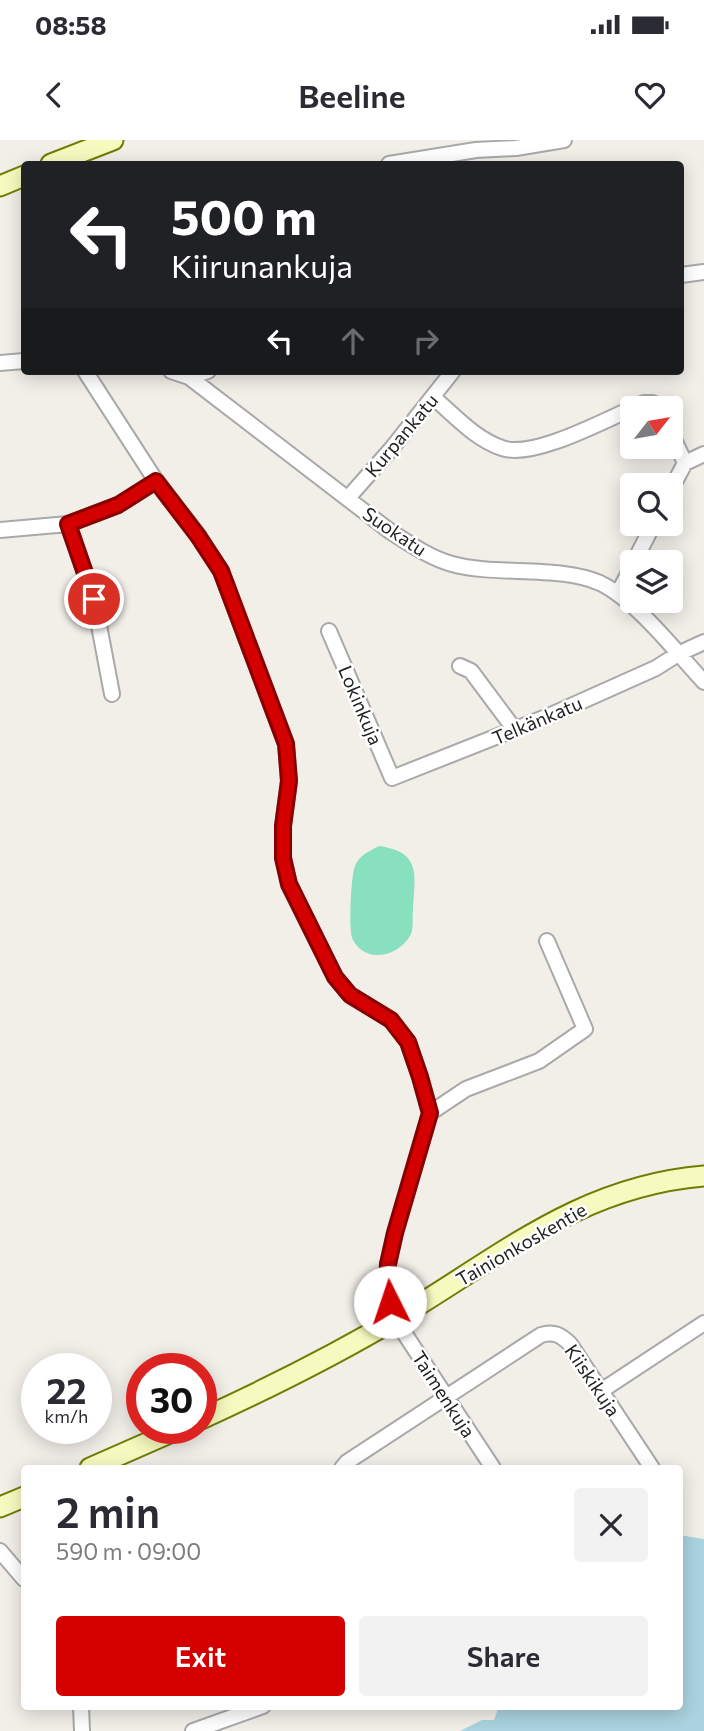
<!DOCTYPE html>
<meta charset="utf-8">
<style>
body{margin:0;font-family:Commissioner,sans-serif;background:#f2f2f3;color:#2b2b33;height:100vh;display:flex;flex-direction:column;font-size:26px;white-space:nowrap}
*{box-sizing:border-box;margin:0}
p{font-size:23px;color:#7c7c81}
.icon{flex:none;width:38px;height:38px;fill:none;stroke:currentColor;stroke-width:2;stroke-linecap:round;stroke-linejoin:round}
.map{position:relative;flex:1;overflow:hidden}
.sheet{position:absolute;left:21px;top:1325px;width:662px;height:245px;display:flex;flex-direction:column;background:#fff;border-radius:7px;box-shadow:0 4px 18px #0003}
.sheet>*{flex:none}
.guide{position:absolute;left:21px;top:21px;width:663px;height:214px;border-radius:7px;box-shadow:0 4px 18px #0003;background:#202124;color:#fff;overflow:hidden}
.needle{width:46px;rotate:59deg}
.tools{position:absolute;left:620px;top:256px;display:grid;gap:14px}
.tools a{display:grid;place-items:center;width:63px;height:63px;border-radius:7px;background:#fff;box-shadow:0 4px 18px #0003;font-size:35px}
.speed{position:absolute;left:21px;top:1213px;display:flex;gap:14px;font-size:35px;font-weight:700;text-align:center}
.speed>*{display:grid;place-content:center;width:91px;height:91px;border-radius:50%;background:#fff;box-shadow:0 4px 18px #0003;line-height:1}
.speed small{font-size:18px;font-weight:400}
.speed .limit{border:10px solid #d22;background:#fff;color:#111}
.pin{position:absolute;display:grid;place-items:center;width:60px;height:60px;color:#fff;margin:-30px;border:4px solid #fff;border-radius:50%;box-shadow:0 2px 7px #0007}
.me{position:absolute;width:77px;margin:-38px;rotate:356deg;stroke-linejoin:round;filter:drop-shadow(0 0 5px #0008)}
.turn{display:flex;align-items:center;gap:24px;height:147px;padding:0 35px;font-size:32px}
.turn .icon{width:91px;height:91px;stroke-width:2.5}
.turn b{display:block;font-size:49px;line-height:60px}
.lanes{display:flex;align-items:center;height:66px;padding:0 35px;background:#0003;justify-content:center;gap:35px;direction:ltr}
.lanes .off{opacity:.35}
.round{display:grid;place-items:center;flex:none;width:74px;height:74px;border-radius:7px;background:#f2f2f3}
.headline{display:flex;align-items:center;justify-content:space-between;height:119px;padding:0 35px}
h1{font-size:42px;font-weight:600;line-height:52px}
.primary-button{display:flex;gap:14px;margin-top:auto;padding:14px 35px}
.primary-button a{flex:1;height:80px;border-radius:7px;background:#d40000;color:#fff;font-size:28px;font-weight:600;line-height:80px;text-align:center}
.primary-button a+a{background:#f2f2f3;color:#2b2b33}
.status{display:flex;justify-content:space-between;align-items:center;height:49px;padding:0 35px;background:#fff;direction:ltr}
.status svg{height:19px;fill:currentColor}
header{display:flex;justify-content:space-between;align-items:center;height:91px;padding:0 35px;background:#fff;font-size:32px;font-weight:600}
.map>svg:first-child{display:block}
</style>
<div class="status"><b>08:58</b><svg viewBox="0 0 49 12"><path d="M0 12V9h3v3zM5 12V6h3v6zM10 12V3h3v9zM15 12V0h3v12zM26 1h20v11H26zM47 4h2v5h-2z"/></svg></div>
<header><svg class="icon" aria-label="back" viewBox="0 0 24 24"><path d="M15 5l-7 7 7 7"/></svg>Beeline<svg class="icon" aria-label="heart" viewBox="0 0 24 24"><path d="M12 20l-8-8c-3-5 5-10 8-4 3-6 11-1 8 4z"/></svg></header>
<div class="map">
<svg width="704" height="1591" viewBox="0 0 704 1591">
<rect width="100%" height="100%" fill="#f2efe9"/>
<!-- pitch -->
<path fill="#88e0be" d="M 379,706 C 422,712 415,735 413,770 C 412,778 414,790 410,796 C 397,817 366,824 353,800 C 348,792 351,735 355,726 C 359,715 370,711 379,706 Z"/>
<!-- water -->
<path fill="#aad3df" d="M 679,1395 L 704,1399 L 704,1591 L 460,1591 L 482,1580 L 494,1580 L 499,1566 L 679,1566 Z"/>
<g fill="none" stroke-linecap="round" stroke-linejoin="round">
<!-- street casing -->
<g stroke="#a9a9a9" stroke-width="18">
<path id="street" d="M 389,24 L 476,10 L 516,8 L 564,0
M 681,135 L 704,132
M 0,223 L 24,221
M 85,231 L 156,341 L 198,395 L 221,431 L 286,604 L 289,641 L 283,686 L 283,718 L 289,745 L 335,837 L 350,855 L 391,880 L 408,902 L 420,937 L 430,973 L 395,1092 L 388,1124 L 387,1144 L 395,1179 L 493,1328
M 171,231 L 189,237 L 391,392 C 410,404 430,418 452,424 C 495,436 560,425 600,443 C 637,461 675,511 704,542
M 189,237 L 208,231
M 433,257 C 454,275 475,299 502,308 C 534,320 612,276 644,263 L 653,263 L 658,268
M 670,291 L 685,323
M 670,351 L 685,323 L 704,314
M 348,358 L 392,308 L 453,231
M 68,384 L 94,459 L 112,554
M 0,390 L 68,384 L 118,365 L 156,341
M 634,422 L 654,383
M 618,453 L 632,427
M 329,491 L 392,638 L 551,575 L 656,528 L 678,514 L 704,502
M 460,526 L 471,531 L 515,590
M 430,973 L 466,949 L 539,921 L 585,889 L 547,801
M 601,1251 L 704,1183
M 342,1328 L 347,1322 L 541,1195 C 554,1191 561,1195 570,1204 L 652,1328
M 0,1411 L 24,1439
M 81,1566 L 82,1591
M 193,1591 L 263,1566"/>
</g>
<!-- secondary casing -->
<g stroke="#707d05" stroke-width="23">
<path id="secondary" d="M 51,24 L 113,0
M 0,46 L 24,36
M 201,1279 C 269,1248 335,1215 399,1177 C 501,1116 581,1046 704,1036
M 90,1328 L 181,1288
M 0,1367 L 24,1357"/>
</g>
<!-- street -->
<use href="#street" stroke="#fff" stroke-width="14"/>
<!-- secondary -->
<use href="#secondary" stroke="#f7fabf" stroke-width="19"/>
</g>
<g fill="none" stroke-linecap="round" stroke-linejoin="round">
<!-- route casing -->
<g stroke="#8a0000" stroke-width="18">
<path id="route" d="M 94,459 L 68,384 L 118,365 L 156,341 L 198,396 L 221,431 L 286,604 L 289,641 L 283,686 L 283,718 L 289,744 L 335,837 L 350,855 L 391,880 L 408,902 L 420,937 L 430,973 L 395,1093 L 388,1124 L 387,1144 L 390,1162"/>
</g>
<!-- route -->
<use href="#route" stroke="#d40000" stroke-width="12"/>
</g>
<g text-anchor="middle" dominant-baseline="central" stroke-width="5" stroke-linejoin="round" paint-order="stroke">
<!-- street labels -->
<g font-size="19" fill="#222" stroke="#fff">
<text transform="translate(401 295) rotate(-50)">Kurpankatu</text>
<text transform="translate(395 391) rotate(34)">Suokatu</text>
<text transform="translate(361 565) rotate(67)">Lokinkuja</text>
<text transform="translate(537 580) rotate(-23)">Telkänkatu</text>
<text transform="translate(521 1104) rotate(-30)">Tainionkoskentie</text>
<text transform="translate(593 1240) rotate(56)">Kiiskikuja</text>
<text transform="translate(444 1254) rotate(57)">Taimenkuja</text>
</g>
</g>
</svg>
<div class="tools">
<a><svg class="needle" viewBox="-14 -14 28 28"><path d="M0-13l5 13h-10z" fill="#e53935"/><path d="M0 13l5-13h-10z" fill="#7c7c81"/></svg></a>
<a><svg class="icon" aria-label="search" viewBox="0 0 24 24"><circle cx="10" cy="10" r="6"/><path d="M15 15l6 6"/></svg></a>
<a><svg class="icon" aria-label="layers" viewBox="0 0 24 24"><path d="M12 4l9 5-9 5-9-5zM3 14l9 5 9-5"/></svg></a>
</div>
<div class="speed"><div>22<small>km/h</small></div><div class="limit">30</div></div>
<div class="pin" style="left:94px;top:459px;background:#d93025"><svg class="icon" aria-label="arrive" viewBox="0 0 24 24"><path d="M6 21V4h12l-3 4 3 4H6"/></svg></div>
<svg class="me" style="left:390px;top:1162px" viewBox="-20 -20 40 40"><circle r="19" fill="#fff"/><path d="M0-13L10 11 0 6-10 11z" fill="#d40000"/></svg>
<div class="guide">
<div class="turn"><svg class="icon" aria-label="left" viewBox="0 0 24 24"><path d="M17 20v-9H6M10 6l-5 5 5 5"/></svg><div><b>500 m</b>Kiirunankuja</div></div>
<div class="lanes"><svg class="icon" aria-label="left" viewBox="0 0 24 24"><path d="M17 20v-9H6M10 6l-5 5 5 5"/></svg><svg class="icon off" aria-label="ahead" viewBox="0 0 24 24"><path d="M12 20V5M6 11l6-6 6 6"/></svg><svg class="icon off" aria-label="right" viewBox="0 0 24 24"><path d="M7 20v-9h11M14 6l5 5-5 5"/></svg></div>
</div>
<section class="sheet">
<div class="headline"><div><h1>2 min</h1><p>590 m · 09:00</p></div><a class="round"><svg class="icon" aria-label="close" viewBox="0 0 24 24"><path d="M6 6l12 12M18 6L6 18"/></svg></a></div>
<div class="primary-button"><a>Exit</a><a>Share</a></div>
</section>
</div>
